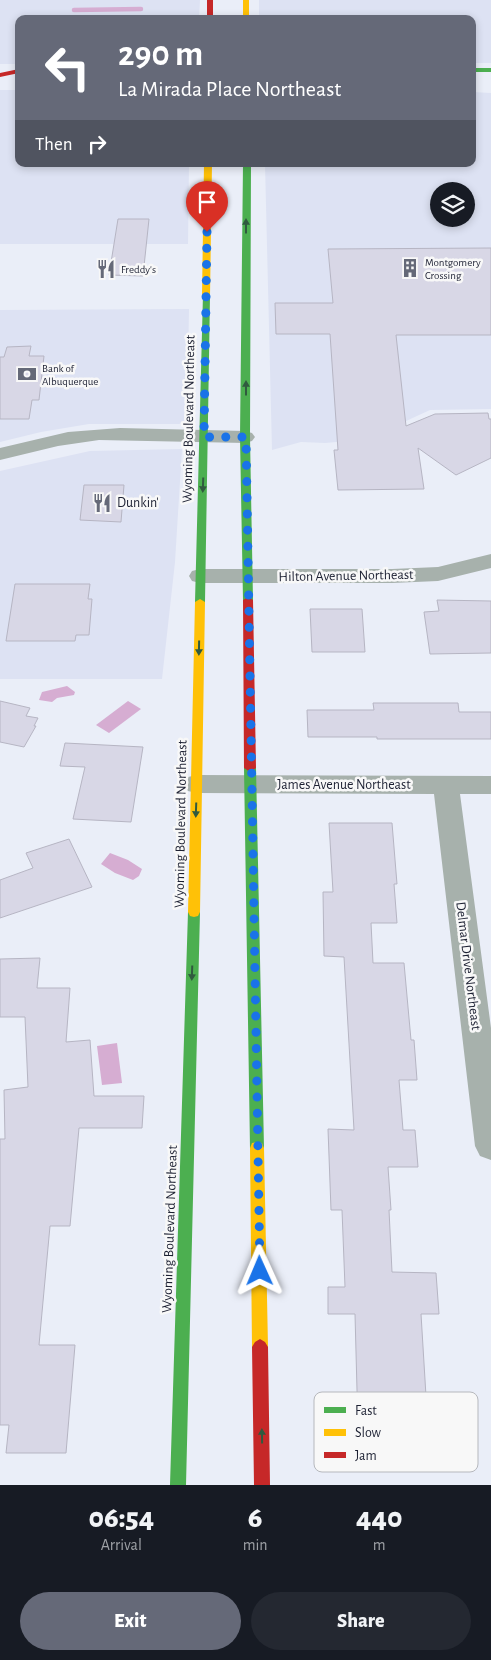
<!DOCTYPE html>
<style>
body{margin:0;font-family:"Alegreya Sans",sans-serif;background:#242831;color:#f1f3f6;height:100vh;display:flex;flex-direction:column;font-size:19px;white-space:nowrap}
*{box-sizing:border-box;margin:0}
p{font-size:16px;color:#9ea1a6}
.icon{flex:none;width:28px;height:28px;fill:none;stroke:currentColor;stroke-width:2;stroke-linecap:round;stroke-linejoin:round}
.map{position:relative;height:1485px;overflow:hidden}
.drawer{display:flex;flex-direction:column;background:#171b24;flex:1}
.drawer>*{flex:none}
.banner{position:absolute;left:15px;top:15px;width:461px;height:152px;border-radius:10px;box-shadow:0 2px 8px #0003;background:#656978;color:#fff;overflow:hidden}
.fabs{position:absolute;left:430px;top:182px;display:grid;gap:10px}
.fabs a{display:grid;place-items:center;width:45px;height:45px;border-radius:50%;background:#171b24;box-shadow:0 2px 8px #0003;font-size:25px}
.pin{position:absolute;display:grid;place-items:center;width:42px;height:42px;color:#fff;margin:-51px -21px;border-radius:50% 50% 50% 0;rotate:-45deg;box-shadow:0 0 5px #0007}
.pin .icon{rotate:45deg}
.me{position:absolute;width:55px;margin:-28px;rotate:359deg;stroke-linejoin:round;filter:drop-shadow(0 0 4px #0008)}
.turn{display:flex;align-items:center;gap:18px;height:105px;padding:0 20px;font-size:22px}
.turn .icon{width:65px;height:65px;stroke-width:2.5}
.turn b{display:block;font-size:35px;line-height:42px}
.then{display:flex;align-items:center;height:48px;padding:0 20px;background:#0003;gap:10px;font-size:19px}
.eta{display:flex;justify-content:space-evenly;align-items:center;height:85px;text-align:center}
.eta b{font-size:30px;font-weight:800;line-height:35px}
.cta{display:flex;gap:10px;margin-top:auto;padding:10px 20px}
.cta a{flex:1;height:58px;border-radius:30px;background:#656978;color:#fff;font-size:20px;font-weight:800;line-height:58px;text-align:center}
.cta a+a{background:#242831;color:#f1f3f6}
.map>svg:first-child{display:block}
</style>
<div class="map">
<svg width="491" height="1485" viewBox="0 0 491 1485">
<rect width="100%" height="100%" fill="#eaeef8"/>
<!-- built -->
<path fill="#dde2f3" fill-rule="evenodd" d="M 0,0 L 200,0 L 199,19 L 19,19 L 19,64 L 0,64 Z
M 259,0 L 491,0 L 491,63 L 473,63 L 472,19 L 259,19 Z
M 0,90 L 19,90 L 19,164 L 189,164 L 188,244 L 0,244 Z
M 473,92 L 491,93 L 491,409 L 430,410 L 380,433 L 359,440 L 325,443 L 301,442 L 272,450 L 265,164 L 472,164 ZM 439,191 L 466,191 L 466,219 L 439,219 Z
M 189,309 L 187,422 L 179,424 L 89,424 L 41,432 L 0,442 L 0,310 Z
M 182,449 L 175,562 L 162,679 L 0,679 L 0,471 L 90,451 Z"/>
<!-- water -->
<path fill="#d6add2" d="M 67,686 L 75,692 L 74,695 L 57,698 L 52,702 L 39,700 L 42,692 Z
M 128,701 L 141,709 L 109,733 L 96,725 Z
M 110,853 L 128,860 L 142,869 L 139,876 L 133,880 L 115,873 L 101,864 Z
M 117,1043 L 122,1083 L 102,1085 L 97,1046 Z"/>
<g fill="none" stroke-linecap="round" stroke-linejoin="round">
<!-- stream -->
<path stroke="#d6add2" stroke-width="4.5" d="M 74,10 L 141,9"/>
</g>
<!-- building -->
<path fill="#d8d7e6" stroke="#b6b5c3" d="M 118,219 L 149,219 L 143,276 L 109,275 Z
M 491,248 L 491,335 L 396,335 L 406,426 L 435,414 L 488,413 L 489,419 L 491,419 L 491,458 L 456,475 L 418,448 L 424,489 L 338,490 L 334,450 L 338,450 L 330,334 L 276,334 L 275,303 L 333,303 L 328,249 Z
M 31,346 L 29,356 L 44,356 L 39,400 L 32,400 L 29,419 L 0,419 L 0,357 L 4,357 L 7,347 Z
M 84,485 L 124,485 L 121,522 L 80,520 Z
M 15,584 L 90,584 L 88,599 L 92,599 L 89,635 L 76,635 L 75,641 L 6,641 Z
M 437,600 L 491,601 L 491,653 L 430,654 L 424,612 L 439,611 Z
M 310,609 L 362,609 L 365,652 L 312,652 Z
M 0,701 L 30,708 L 26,716 L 38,718 L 34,726 L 36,726 L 24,747 L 0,742 Z
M 373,703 L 458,703 L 459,712 L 491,712 L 491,739 L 377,739 L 377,737 L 308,737 L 307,710 L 374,710 Z
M 65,743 L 143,747 L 131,822 L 73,819 L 85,767 L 60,766 Z
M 329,823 L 392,823 L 397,884 L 394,884 L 397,923 L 371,923 L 373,963 L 404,963 L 411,1040 L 414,1040 L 417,1080 L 399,1080 L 403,1130 L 415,1130 L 418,1167 L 388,1167 L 391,1210 L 389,1210 L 392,1272 L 436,1273 L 439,1314 L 421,1314 L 428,1429 L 358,1428 L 355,1314 L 328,1314 L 328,1287 L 345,1287 L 342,1210 L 331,1210 L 328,1129 L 354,1130 L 344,957 L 324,956 L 323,892 L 333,892 Z
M 69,839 L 92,887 L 0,918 L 0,880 L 33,868 L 26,853 Z
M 40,958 L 37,988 L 70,988 L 66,1042 L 90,1040 L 94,1096 L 144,1096 L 142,1128 L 79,1128 L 70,1226 L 50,1226 L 39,1345 L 75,1345 L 66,1453 L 6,1453 L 9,1425 L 0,1425 L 0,1139 L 5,1139 L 4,1090 L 28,1087 L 25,1017 L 0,1017 L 0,959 Z"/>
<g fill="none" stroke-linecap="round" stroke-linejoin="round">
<!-- street -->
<path fill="#a7b1ac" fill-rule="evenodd" d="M 120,428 L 245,431 L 252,433 L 255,437 L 252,441 L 245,443 L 99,440 L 58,446 L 0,460 L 0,448 L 68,432 Z
M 491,554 L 491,568 L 438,581 L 392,583 L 200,583 L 192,581 L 189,576 L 192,571 L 200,569 L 392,569 L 438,567 Z
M 197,775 L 491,776 L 491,794 L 460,794 L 491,1028 L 491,1160 L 480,1156 L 475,1146 L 434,794 L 197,793 L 188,791 L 184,784 L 188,777 Z"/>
<!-- fast -->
<path fill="#4caf50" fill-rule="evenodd" d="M 472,68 L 491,68 L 491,72 L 472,72 Z
M 243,164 L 251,164 L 250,437 L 253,600 L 248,603 L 243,600 L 240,437 Z
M 203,294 L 210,296 L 205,602 L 200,605 L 195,602 Z
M 250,764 L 256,768 L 264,1148 L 262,1153 L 257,1154 L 252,1153 L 250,1148 L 244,768 Z
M 194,907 L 198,908 L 200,912 L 186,1485 L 170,1485 L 188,912 L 190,908 Z"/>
<!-- slow -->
<path fill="#ffc107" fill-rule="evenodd" d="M 243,0 L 249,0 L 249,19 L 243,19 Z
M 204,164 L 212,164 L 210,296 L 206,298 L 202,296 Z
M 200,599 L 205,602 L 200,912 L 198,916 L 194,917 L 190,916 L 188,912 L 195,602 Z
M 257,1142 L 262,1143 L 264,1148 L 268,1347 L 265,1352 L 260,1355 L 255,1352 L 252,1347 L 250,1148 L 252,1143 Z"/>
<!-- jam -->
<path fill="#c62828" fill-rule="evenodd" d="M 207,0 L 213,0 L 213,19 L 207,19 Z
M 19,69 L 19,73 L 0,77 L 0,73 Z
M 248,597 L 253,600 L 256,768 L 250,772 L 244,768 L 243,600 Z
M 260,1339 L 265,1342 L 268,1347 L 270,1485 L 254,1485 L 252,1347 L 255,1342 Z"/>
</g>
<!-- one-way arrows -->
<defs><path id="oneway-solid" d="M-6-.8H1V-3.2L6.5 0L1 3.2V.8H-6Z" transform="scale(1.25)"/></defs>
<g fill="#305a3f">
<use href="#oneway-solid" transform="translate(246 226) rotate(-90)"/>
<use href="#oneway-solid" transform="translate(246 388) rotate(-90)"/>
<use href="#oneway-solid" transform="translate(203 485) rotate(92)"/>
<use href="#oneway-solid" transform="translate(199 648) rotate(91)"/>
<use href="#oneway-solid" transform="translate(196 810) rotate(92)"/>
<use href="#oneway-solid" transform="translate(192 973) rotate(92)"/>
<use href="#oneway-solid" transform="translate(262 1436) rotate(-91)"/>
</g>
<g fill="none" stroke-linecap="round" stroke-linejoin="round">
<!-- route -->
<path stroke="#1a73e8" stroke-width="9" stroke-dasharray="0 16.2" d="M 207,232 L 204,437 L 246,437 L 260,1271"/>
</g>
<!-- icons -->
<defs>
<g id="building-bare" transform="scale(1.5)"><path d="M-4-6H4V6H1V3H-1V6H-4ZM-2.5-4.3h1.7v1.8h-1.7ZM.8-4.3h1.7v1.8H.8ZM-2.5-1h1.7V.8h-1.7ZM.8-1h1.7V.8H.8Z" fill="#656978" stroke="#f8f8f8" stroke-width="2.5" paint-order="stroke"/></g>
<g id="restaurant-bare" transform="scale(1.5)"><path d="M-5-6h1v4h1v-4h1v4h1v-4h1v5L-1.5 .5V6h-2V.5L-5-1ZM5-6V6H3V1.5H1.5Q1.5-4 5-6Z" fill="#656978" stroke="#f8f8f8" stroke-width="2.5" paint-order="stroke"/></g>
<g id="bank-bare" transform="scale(1.5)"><path d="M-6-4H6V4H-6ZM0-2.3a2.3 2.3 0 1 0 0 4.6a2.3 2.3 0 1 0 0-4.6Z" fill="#656978" stroke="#f8f8f8" stroke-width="2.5" paint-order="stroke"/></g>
</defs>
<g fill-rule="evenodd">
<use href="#building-bare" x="410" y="268"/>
<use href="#restaurant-bare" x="106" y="269"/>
<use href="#bank-bare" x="27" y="374"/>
<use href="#restaurant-bare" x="102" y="503"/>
</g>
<g text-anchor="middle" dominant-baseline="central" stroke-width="5" stroke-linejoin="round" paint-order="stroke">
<!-- far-poi labels -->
<g font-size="11" fill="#1d2133" stroke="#f8f8f8" text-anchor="start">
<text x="425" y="262">Montgomery<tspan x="425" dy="13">Crossing</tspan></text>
<text x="121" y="269">Freddy's</text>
<text x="42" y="368">Bank of<tspan x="42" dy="13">Albuquerque</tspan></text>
</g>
<!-- street labels -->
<g font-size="14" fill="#1d2133" stroke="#f8f8f8">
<text transform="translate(189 419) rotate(-89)">Wyoming Boulevard Northeast</text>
<text transform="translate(346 576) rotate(-1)">Hilton Avenue Northeast</text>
<text x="344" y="785">James Avenue Northeast</text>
<text transform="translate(181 824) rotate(-89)">Wyoming Boulevard Northeast</text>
<text transform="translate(468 966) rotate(83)">Delmar Drive Northeast</text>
<text transform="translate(170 1229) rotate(-88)">Wyoming Boulevard Northeast</text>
</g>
<!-- poi labels -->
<g font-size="14" fill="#1d2133" stroke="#f8f8f8" text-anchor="start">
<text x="117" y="503">Dunkin'</text>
</g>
</g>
<!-- legend -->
<rect x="314" y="1392" width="164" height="80" rx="8" fill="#f8f8f8" stroke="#b6b8bd" stroke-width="1"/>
<rect x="324" y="1407" width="22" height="6" fill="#4caf50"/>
<rect x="324" y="1429" width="22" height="7" fill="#ffc107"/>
<rect x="324" y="1452" width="22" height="6" fill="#c62828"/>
<g font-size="14" fill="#1d2133">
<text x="355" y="1415">Fast</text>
<text x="355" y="1437">Slow</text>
<text x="355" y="1460">Jam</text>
</g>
</svg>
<div class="fabs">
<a><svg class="icon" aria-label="layers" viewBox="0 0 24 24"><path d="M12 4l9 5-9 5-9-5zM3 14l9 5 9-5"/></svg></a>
</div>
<div class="pin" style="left:207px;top:232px;background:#d93025"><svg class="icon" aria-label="arrive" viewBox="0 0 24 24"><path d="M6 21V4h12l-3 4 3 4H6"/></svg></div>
<svg class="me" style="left:260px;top:1271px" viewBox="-20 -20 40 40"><path d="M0-17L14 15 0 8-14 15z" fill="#1a73e8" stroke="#fff" stroke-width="4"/></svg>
<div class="banner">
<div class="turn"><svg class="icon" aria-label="left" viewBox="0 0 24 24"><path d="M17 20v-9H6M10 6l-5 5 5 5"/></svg><div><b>290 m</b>La Mirada Place Northeast</div></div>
<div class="then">Then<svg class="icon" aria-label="right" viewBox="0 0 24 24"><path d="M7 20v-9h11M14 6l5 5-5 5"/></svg></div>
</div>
</div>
<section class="drawer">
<div class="eta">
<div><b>06:54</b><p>Arrival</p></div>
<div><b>6</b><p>min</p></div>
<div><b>440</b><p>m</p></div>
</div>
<div class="cta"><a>Exit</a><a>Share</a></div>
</section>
